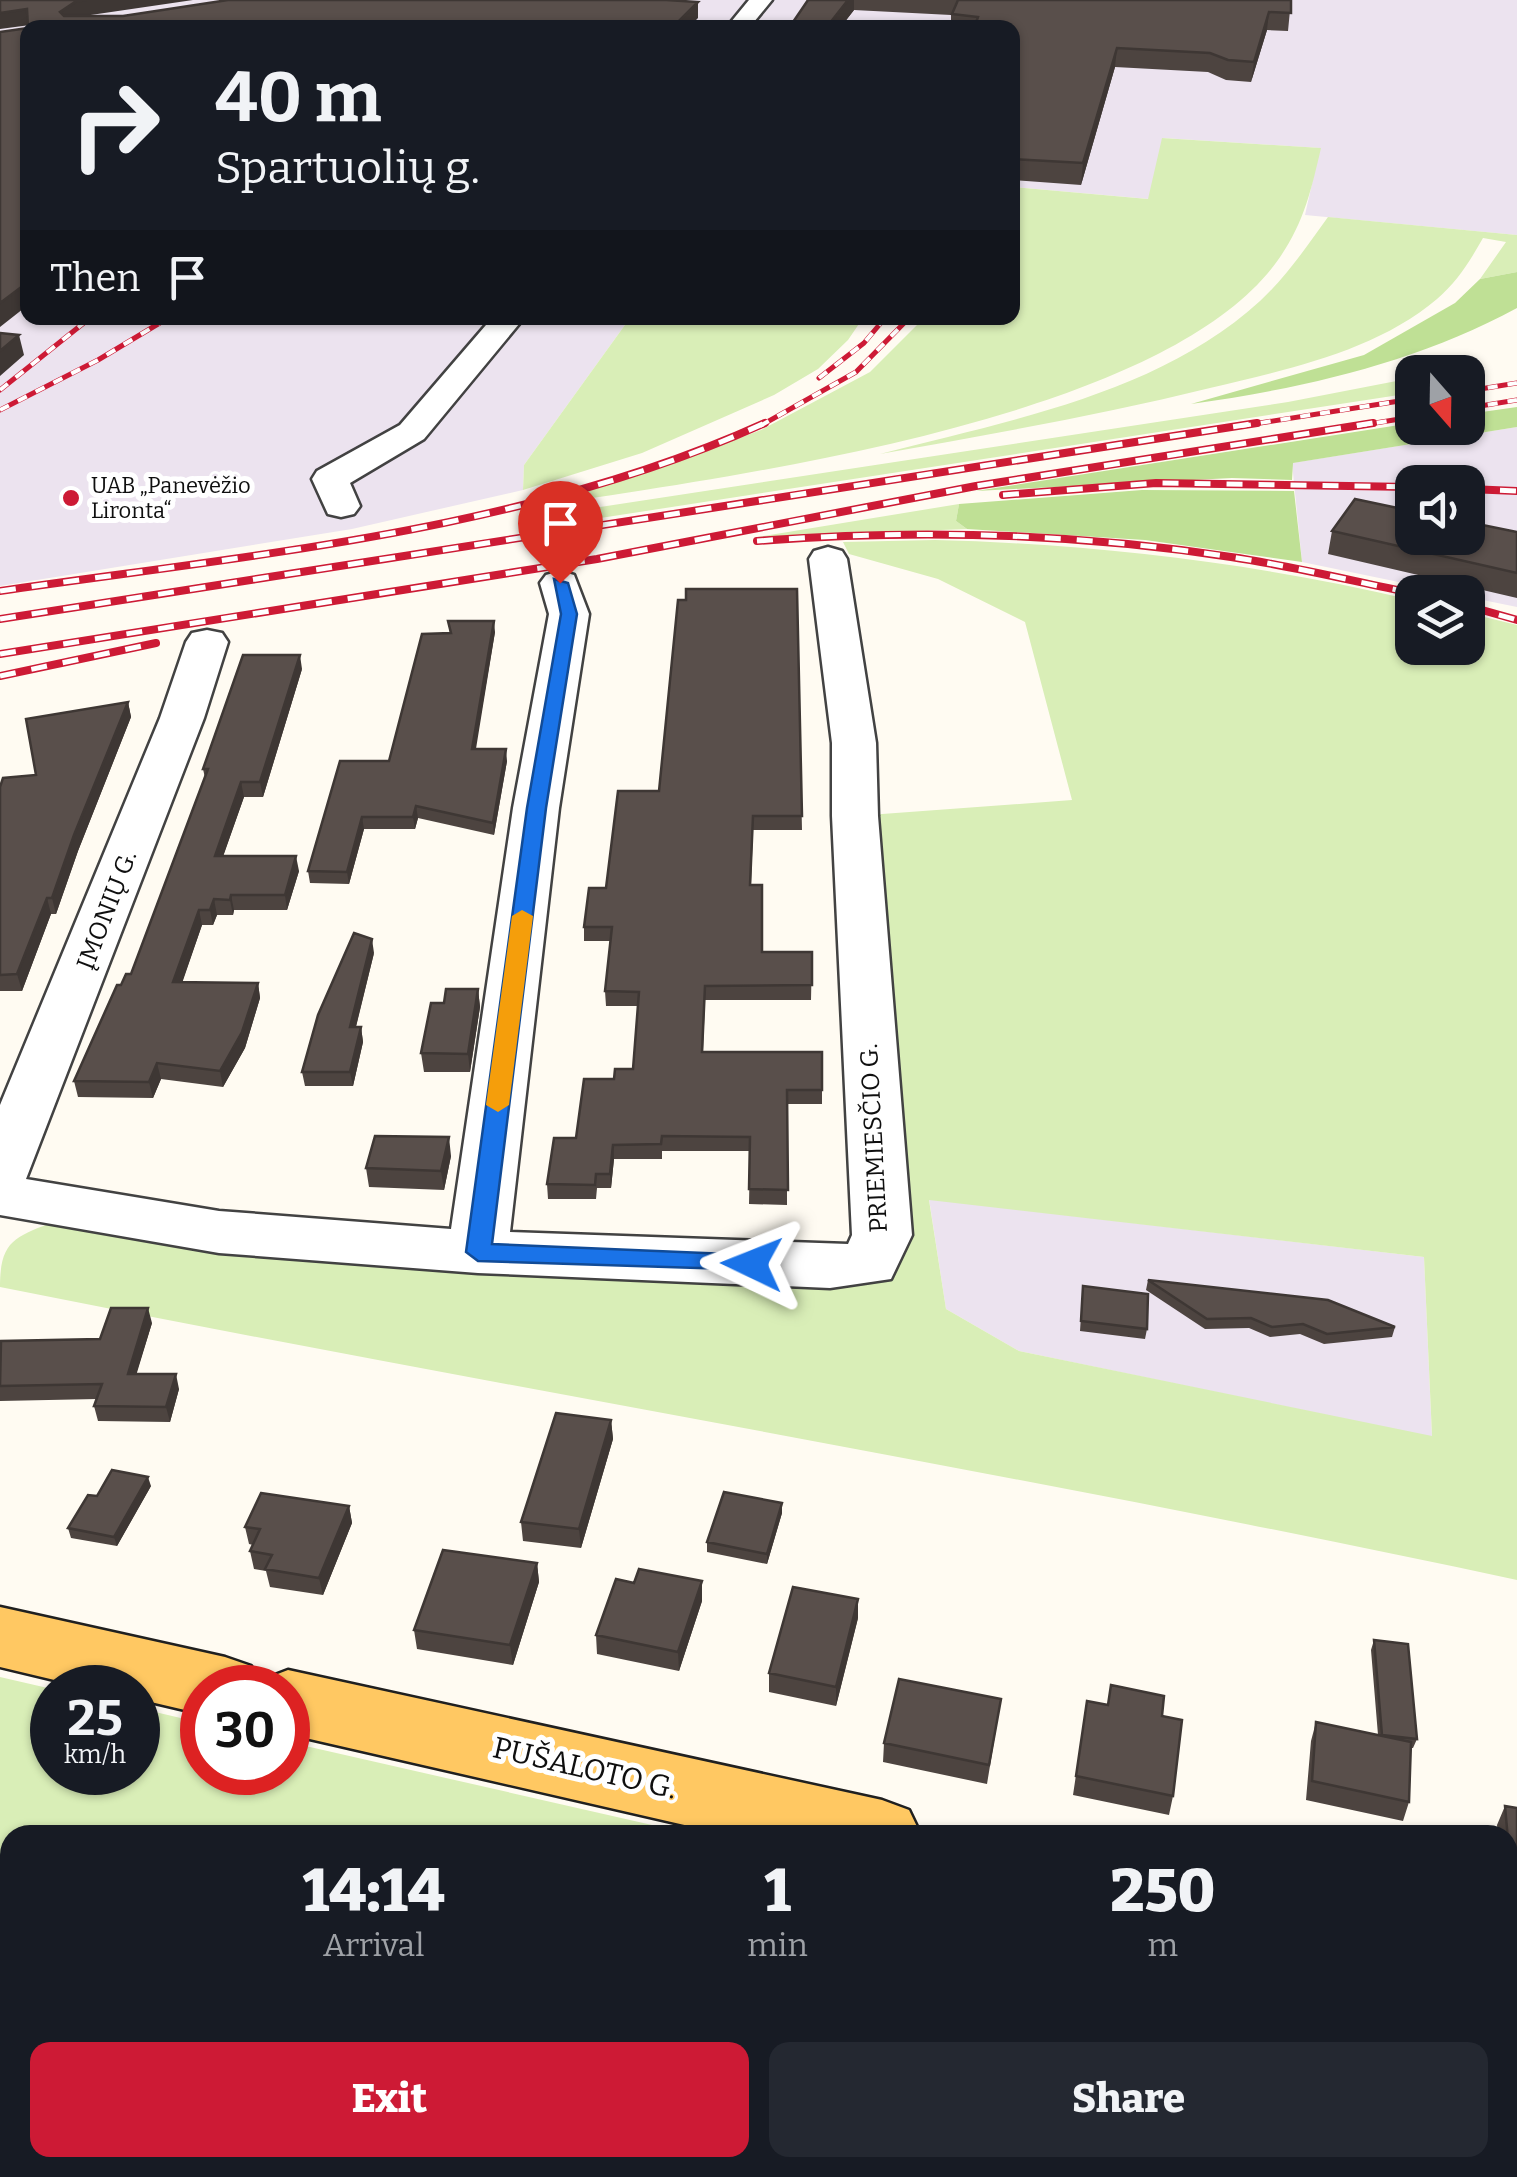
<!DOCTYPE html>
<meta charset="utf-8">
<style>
body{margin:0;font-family:Bitter,serif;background:#242831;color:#f1f3f6;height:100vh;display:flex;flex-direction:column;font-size:38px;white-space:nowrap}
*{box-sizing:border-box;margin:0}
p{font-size:32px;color:#9ea1a6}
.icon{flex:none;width:55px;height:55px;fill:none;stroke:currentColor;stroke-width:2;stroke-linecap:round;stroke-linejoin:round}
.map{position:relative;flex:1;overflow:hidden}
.drawer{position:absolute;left:0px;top:1825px;width:1518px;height:352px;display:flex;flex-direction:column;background:#171b24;border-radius:30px 30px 0 0;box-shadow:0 2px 8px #0004}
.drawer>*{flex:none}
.top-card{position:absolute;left:20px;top:20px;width:1000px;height:305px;border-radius:20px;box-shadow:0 2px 8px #0004;background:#171b24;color:#f1f3f6;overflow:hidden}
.needle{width:65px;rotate:160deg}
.tools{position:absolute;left:1395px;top:355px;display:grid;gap:20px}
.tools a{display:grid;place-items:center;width:90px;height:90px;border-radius:20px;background:#171b24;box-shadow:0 2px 8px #0004;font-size:50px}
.speed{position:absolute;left:30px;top:1665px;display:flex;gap:20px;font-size:50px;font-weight:700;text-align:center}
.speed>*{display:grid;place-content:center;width:130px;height:130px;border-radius:50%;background:#171b24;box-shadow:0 2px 8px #0004;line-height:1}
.speed small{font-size:25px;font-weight:400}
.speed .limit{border:15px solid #d22;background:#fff;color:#111}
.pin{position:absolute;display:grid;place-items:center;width:85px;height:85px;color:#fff;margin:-102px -42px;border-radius:50% 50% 50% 0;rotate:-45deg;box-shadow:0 0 10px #0007}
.pin .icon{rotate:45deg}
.me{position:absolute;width:110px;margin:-55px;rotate:272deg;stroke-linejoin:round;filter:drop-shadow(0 0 8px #0008)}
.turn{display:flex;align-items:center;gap:35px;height:210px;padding:0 30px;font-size:45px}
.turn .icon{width:130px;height:130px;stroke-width:2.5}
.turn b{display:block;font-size:70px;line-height:85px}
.then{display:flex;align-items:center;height:95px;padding:0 30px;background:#0003;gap:20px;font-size:38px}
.eta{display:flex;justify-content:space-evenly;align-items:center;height:170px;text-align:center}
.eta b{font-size:60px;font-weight:800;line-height:70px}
.button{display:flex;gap:20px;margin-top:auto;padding:20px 30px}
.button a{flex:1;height:115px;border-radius:20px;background:#cd1a35;color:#fff;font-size:40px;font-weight:800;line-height:115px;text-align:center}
.button a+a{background:#242831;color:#f1f3f6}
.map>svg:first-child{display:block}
</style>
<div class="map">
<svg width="1517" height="2177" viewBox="0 0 1517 2177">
<rect width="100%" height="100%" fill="#fffbf2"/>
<!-- industrial -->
<path fill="#ece3ef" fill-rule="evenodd" d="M 0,0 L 1517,0 L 1517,235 L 1305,215 L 1320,148 L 1163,138 L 1149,199 L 1013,187 L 1012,28 L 28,28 L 28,318 L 630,318 L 524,465 L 523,490 L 352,529 L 0,586 Z
M 1517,427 L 1517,607 L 1468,597 L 1468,592 L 1447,592 L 1302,562 L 1292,463 ZM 1412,482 L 1468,482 L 1468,538 L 1412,538 Z
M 929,1199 L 1424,1257 L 1432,1437 L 1019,1351 L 946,1309 Z"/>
<!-- green -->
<path fill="#d9eeb7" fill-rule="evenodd" d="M 1162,138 L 1321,148 C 1311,191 1304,223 1278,260 C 1160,427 697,481 500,512 L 637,476 L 761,430 L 870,372 L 924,318 L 1012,318 L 1013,187 L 1148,199 Z
M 1328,217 L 1517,235 L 1517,272 L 1480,279 L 1506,242 L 1483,238 C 1470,261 1457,282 1437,299 C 1376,351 1286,370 1210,388 C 1101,415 991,434 880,454 C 1008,421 1160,393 1260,301 C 1287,276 1307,246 1328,217 Z
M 630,318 L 863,318 L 848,340 L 818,369 L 774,395 L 642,453 L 523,490 L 524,465 Z
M 1412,378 L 1412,393 L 581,521 L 574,511 L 1288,402 Z
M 959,504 L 956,521 L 967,529 L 757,537 Z
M 935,540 C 1096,544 1256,563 1412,600 L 1412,648 L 1468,648 L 1468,613 L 1517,625 L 1517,1580 C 1013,1472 505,1388 0,1287 C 0,1240 15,1237 56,1221 L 882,1268 L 855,816 L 1072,800 L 1025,622 L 938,579 L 849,554 L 843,542 ZM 929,1200 L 1424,1257 L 1432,1436 L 1019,1351 L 946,1309 Z
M 0,1677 L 52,1689 L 52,1772 L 138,1772 L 138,1708 L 202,1723 L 202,1772 L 288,1772 L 288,1742 L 696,1835 L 10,1835 L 10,2168 L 1508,2168 L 1508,2019 L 1517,2021 L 1517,2177 L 0,2177 Z"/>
<!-- forest -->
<path fill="#bfe095" d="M 1517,272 L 1517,308 C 1415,363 1305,388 1191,404 L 1364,355 L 1455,303 L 1480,279 Z
M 1517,407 L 1517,427 L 1293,463 L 1292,480 L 1232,478 L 976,491 L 1412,423 L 1412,428 L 1468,428 L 1468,414 Z
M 1142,490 L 1294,491 L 1302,562 L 1145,540 L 967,529 L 956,521 L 959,504 Z"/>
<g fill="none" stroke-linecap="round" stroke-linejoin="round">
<!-- minor casing -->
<g stroke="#424242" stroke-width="5">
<path id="minor" d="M 749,0 L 772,0 L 749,28 L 726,28 Z
M 492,318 L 524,318 L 424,439 L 350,483 L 360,506 L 354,514 L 341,517 L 328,514 L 312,479 L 317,471 L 400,425 Z
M 828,547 L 842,551 L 847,559 L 876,743 L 878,816 L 912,1235 L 891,1279 L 830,1288 L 478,1273 L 219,1253 L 0,1215 L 0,1105 L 160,718 L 186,642 L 192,633 L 207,630 L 222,633 L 228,642 L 204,718 L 26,1179 L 219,1211 L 451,1229 L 513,808 L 549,614 L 540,583 L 546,575 L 560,571 L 574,575 L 589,614 L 559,808 L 510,1232 L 848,1244 L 852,1235 L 832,816 L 832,743 L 809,559 L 814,551 Z"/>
</g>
<!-- major casing -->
<g stroke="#202020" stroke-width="5">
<path id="major" d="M 0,1607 L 225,1657 L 251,1666 L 260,1684 L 262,1680 L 288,1670 L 882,1800 L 909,1810 L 921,1835 L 728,1835 L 288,1734 L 288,1688 L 202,1688 L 202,1714 L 138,1699 L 138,1688 L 88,1688 L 0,1667 Z
M 1508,1936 L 1517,1938 L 1517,2016 L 1508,2014 Z"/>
</g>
<!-- minor -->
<use href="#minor" fill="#fff" fill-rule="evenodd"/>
<!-- major -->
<use href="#major" fill="#ffc862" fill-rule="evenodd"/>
<!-- rail-far1 casing -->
<g stroke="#cd1a35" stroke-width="5">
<path id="rail-far1" d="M 819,378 L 864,343 L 885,318
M 0,390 L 90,318
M 1468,391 L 1517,383
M 1468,408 L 1517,400
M 0,410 L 98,360 L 168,318
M 760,426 L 856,372 L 909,318
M 1241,426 L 1412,399
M 1357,426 L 1412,417"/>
</g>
<!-- rail casing -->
<g stroke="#cd1a35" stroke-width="8">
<path id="rail" d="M 1468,489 L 1517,491
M 1003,495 L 1156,483 L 1412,487
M 757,541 C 915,529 1074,533 1231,557 C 1292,566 1352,581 1412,593
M 0,591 C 256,554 527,531 765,423
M 1468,606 L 1517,620
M 0,619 L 1257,423
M 0,654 L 597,559 L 976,486 L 1373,423
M 0,676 L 156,643"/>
</g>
<!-- rail-far1 -->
<use href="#rail-far1" stroke="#fff" stroke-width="4" stroke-dasharray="10" stroke-linecap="butt"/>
<!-- rail -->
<use href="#rail" stroke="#fff" stroke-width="5" stroke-dasharray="16" stroke-linecap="butt"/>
</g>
<!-- wall -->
<path fill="#4d4440" d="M 808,0 L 1291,0 L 1288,31 L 1267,30 L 1251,82 L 1226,80 L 1208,72 L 1115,67 L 1081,185 L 1012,180 L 1012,28 L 951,28 L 951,15 L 854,10 L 840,28 L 789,28 Z
M 1332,531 L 1517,532 L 1517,598 L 1328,554 Z
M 797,589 L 802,830 L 753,830 L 751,885 L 762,952 L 812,952 L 811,1000 L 705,1000 L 703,1052 L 822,1052 L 822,1104 L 787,1104 L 787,1205 L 749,1204 L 750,1151 L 662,1151 L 662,1159 L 614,1159 L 611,1188 L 597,1188 L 596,1199 L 548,1199 L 547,1184 L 576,1138 L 614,1079 L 633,1069 L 638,1006 L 606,1006 L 605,991 L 611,941 L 584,941 L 584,927 L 659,791 Z
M 448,621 L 495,632 L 475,749 L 507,761 L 494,835 L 418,818 L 415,829 L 364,829 L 349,884 L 310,883 L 308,871 L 389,761 L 450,633 Z
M 302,669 L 263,797 L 244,797 L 223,856 L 299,871 L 287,910 L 234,910 L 233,915 L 217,915 L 213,925 L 202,925 L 182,982 L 258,983 L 260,998 L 245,1048 L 223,1087 L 161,1079 L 153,1098 L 78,1097 L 74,1081 L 121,985 L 131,974 L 205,778 L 203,769 Z
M 128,702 L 131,717 L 78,851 L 56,914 L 51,914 L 22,991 L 0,991 L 0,787 L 36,775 Z
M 374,953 L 356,1027 L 361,1027 L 363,1042 L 353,1086 L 305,1086 L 302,1072 Z
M 478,989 L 480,1007 L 470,1072 L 424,1072 L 421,1053 L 444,1003 Z
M 451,1156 L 444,1190 L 369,1187 L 366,1168 Z
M 1148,1280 L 1395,1327 L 1392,1337 L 1324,1344 L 1300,1334 L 1270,1337 L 1249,1328 L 1205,1329 L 1146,1290 Z
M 1083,1286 L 1147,1329 L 1145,1339 L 1080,1331 Z
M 152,1323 L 136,1374 L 179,1389 L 170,1422 L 98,1421 L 94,1406 L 97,1399 L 0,1401 L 0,1342 L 100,1339 Z
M 611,1420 L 613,1439 L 581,1548 L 523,1541 L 521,1522 Z
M 151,1486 L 117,1546 L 71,1538 L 68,1528 L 97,1496 Z
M 782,1503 L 782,1513 L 767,1564 L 707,1552 L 707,1542 Z
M 349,1506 L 352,1523 L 323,1595 L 270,1587 L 266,1571 L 254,1569 L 250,1551 L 253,1545 L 249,1544 L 245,1527 Z
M 537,1563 L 539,1582 L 513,1665 L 417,1649 L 414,1630 Z
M 702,1601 L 679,1671 L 597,1654 L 596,1635 Z
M 858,1618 L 836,1706 L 769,1692 L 769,1673 Z
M 1374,1640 L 1417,1739 L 1413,1748 L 1411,1748 L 1409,1802 L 1403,1821 L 1306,1800 L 1311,1741 L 1316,1722 L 1378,1735 L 1371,1650 Z
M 1001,1699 L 987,1784 L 883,1762 L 884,1743 Z
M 1087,1701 L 1162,1716 L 1173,1796 L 1169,1815 L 1073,1795 Z
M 1505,1806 L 1517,1808 L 1517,1883 L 1508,1881 L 1508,1835 L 1498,1835 L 1497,1825 Z"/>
<!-- shaded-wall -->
<path fill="#3e3734" d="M 86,0 L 193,0 L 77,17 L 63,27 L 60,12 L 75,2 Z
M 848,0 L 854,0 L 854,10 L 840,28 L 826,28 Z
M 698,2 L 698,18 L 688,28 L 672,28 Z
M 27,9 L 30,25 L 0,29 L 0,13 Z
M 1269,12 L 1267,30 L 1251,82 L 1254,62 Z
M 1117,48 L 1115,67 L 1081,185 L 1083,163 Z
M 28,282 L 28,305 L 0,327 L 0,303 Z
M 19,335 L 24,355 L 0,376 L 0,351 Z
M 494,621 L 495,632 L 474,761 L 472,749 Z
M 300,655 L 302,669 L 263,797 L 260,782 Z
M 128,702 L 131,717 L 78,851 L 56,914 L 52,898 L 74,835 Z
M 506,749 L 507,761 L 494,835 L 493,823 Z
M 241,782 L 244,797 L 218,871 L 215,856 Z
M 416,806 L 418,818 L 415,829 L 413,817 Z
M 362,817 L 364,829 L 349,884 L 347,872 Z
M 296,856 L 299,871 L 287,910 L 285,895 Z
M 231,895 L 234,910 L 233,915 L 230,900 Z
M 47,898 L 51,914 L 22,991 L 17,974 Z
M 214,899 L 217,915 L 213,925 L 210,910 Z
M 199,910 L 202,925 L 177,998 L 173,982 Z
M 372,939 L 374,953 L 352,1042 L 350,1027 Z
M 258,983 L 260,998 L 245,1048 L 223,1087 L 220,1071 Z
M 478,989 L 480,1007 L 470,1072 L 468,1054 Z
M 361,1027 L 363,1042 L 353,1086 L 350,1072 Z
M 157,1063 L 161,1079 L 153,1098 L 149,1082 Z
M 449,1137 L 451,1156 L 444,1190 L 441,1171 Z
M 613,1145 L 614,1159 L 611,1188 L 610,1174 Z
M 148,1308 L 152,1323 L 132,1389 L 128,1374 Z
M 176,1374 L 179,1389 L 170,1422 L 166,1407 Z
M 611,1420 L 613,1439 L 581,1548 L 579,1529 Z
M 148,1477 L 151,1486 L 117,1546 L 114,1537 Z
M 782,1503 L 782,1513 L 767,1564 L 767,1554 Z
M 349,1506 L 352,1523 L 323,1595 L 319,1578 Z
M 537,1563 L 539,1582 L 513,1665 L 510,1645 Z
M 702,1581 L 702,1601 L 679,1671 L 678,1652 Z
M 858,1599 L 858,1618 L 836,1706 L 836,1687 Z"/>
<!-- building -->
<path fill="#594f4b" stroke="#3e3734" stroke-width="2.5" d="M 0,0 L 86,0 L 75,2 L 60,12 L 64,16 L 123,16 L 228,0 L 666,0 L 698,2 L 672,28 L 28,28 L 27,9 L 0,13 Z
M 808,0 L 848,0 L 826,28 L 789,28 Z
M 958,0 L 1291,0 L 1291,13 L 1269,12 L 1254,62 L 1228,60 L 1210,53 L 1117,48 L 1083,163 L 1012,159 L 1012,28 L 974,28 L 978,17 L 952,14 Z
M 28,28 L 28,282 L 0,303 L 0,32 Z
M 0,333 L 19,335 L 0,351 Z
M 1355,499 L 1412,511 L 1412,538 L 1468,538 L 1468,522 L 1517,532 L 1517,573 L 1332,531 Z
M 686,589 L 797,589 L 802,816 L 753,816 L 750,885 L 762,885 L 762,952 L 812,952 L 812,985 L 705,986 L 702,1052 L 822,1052 L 822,1090 L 787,1090 L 788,1190 L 749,1189 L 750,1137 L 662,1136 L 661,1144 L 613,1145 L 610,1174 L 596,1174 L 595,1185 L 547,1184 L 554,1138 L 576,1138 L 584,1079 L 614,1079 L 615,1069 L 633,1069 L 639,992 L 605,991 L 612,927 L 584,927 L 589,888 L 606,888 L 618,791 L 659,791 L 678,600 L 686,600 Z
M 448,621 L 494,621 L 472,749 L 506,749 L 493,823 L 416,806 L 413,817 L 362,817 L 347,872 L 308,871 L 340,761 L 389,761 L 422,634 L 451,633 Z
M 243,655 L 300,655 L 260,782 L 241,782 L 215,856 L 296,856 L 285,895 L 231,895 L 230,900 L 214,899 L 210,910 L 199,910 L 173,982 L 258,983 L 242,1032 L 220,1071 L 157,1063 L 149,1082 L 74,1081 L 117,985 L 121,985 L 126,974 L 131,974 L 208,769 L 203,769 Z
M 128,702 L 74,835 L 52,898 L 47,898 L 17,974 L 0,975 L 0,787 L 3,778 L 36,775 L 26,719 Z
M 354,933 L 372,939 L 350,1027 L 361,1027 L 350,1072 L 302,1072 L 318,1015 Z
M 446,989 L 478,989 L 468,1054 L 421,1053 L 431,1003 L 444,1003 Z
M 375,1136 L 449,1137 L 441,1171 L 366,1168 Z
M 1148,1280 L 1328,1300 L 1395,1327 L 1327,1334 L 1303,1324 L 1272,1327 L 1251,1318 L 1207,1319 Z
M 1083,1286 L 1148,1294 L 1147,1329 L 1081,1321 Z
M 111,1308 L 148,1308 L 128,1374 L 176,1374 L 166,1407 L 94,1406 L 102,1384 L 0,1386 L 1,1341 L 100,1339 Z
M 556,1413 L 611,1420 L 579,1529 L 521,1522 Z
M 112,1470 L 148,1477 L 114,1537 L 68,1528 L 88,1495 L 97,1496 Z
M 724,1492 L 782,1503 L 767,1554 L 707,1542 Z
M 261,1493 L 349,1506 L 319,1578 L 265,1569 L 272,1555 L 250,1551 L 260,1529 L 245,1527 Z
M 443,1550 L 537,1563 L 510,1645 L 414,1630 Z
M 639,1569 L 702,1581 L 678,1652 L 596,1635 L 616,1579 L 634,1583 Z
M 793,1587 L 858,1599 L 836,1687 L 769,1673 Z
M 1374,1640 L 1408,1644 L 1417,1739 L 1382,1735 Z
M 899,1679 L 1001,1699 L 989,1765 L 884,1743 Z
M 1111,1685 L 1164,1696 L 1162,1716 L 1182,1720 L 1173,1796 L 1076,1776 L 1087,1701 L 1108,1705 Z
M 1316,1722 L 1411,1742 L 1409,1802 L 1312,1781 Z
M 1505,1806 L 1517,1808 L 1517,1863 L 1510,1862 Z"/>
<!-- route -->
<path fill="#1a73e8" stroke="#114b97" stroke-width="2.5" d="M 554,579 L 568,583 L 577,614 L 546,808 L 492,1244 L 752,1255 L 761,1258 L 765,1264 L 761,1270 L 478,1261 L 466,1252 L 527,808 L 561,614 Z"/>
<!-- slow -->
<path fill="#f59e0b" d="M 522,910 L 533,916 L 509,1105 L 498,1112 L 486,1105 L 512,916 Z"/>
<!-- markers -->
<circle fill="#cd1a35" stroke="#fff" stroke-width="4" cx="71" cy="498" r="10"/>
<g text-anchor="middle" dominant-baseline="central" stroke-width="10" stroke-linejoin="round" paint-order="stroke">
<!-- far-poi labels -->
<g font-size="22" fill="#0f0f0f" stroke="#fff" text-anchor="start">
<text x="91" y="485">UAB „Panevėžio<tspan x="91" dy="25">Lironta“</tspan></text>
</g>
<!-- street labels -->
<g font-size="25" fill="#0f0f0f" stroke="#fff">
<text transform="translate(107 910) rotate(-69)">ĮMONIŲ G.</text>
<text transform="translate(874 1138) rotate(-93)">PRIEMIESČIO G.</text>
</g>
<!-- near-street labels -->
<g font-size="30" fill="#0f0f0f" stroke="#fff">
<text transform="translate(585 1768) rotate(13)">PUŠALOTO G.</text>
</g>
</g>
</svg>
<div class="tools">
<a><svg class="needle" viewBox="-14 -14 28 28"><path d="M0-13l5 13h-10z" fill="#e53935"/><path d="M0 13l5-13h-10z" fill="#9ea1a6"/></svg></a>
<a><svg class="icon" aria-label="sound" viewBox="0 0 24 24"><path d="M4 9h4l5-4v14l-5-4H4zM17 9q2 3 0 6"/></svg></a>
<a><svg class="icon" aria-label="layers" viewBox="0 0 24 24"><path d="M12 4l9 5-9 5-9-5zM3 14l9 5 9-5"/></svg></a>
</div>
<div class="speed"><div>25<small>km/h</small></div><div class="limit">30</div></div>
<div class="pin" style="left:560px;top:583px;background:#d93025"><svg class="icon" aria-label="arrive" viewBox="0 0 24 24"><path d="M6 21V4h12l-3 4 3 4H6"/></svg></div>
<svg class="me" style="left:752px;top:1264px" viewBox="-20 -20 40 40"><path d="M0-17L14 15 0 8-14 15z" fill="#1a73e8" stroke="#fff" stroke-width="4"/></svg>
<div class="top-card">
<div class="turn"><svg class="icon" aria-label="right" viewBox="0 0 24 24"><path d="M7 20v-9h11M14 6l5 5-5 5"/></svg><div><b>40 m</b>Spartuolių g.</div></div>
<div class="then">Then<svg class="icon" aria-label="arrive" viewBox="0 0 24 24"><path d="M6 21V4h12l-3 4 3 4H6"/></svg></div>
</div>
<section class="drawer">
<div class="eta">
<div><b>14:14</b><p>Arrival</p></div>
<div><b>1</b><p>min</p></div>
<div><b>250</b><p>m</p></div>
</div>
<div class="button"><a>Exit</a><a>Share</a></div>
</section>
</div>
